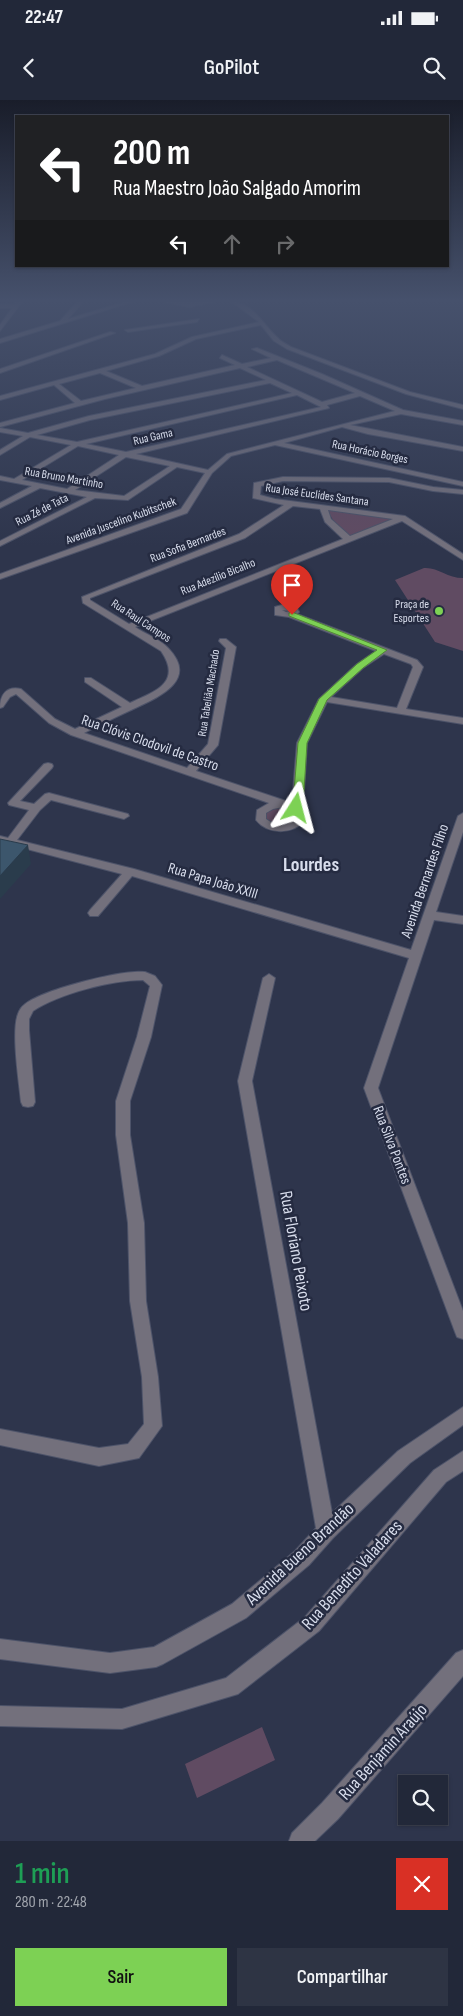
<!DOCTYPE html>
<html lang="pt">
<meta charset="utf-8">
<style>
body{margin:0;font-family:"Sofia Sans Condensed",sans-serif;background:#2e3444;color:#f1f3f6;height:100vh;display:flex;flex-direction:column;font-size:19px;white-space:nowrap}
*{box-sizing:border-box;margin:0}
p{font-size:16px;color:#a2a6ae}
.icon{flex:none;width:28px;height:28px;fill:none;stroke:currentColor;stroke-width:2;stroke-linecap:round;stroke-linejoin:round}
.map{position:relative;height:1741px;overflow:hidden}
.side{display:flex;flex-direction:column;background:#222839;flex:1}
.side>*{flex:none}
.banner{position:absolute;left:15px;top:15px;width:434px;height:152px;border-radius:0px;box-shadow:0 1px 4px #0004,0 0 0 1px #3f4453;background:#202124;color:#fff;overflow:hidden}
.tools{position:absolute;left:398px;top:1675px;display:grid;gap:10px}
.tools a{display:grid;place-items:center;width:50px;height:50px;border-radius:0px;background:#222839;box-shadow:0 1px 4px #0004,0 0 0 1px #3f4453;font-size:25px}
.pin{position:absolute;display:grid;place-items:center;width:42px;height:42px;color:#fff;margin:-51px -21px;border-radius:50% 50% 50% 0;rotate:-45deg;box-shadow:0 0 5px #0007}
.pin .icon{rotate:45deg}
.me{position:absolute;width:55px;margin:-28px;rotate:9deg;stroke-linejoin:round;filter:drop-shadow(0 0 4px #0008)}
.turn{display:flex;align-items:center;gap:18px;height:105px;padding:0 15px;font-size:22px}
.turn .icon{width:65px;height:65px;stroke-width:2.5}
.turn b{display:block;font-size:35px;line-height:42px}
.lanes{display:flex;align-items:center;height:48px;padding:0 15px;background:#0003;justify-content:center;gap:25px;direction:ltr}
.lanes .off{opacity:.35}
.round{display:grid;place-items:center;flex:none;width:52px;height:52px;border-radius:0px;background:#2e3444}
.head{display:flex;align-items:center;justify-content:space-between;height:85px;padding:0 15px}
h1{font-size:30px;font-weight:600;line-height:38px;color:#1e9e55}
.cta{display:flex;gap:10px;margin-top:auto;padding:10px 15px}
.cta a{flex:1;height:58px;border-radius:0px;background:#7dd154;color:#111;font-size:20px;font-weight:600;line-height:58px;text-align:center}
.cta a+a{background:#2e3444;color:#f1f3f6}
.status{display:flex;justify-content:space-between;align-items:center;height:35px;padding:0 25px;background:#222839;direction:ltr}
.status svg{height:14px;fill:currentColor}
header{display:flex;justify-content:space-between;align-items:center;height:65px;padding:0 15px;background:#222839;font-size:22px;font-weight:600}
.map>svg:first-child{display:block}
</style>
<div class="status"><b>22:47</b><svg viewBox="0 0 49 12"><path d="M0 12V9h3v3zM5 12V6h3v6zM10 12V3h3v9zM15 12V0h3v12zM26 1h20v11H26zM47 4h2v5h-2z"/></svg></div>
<header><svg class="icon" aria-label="back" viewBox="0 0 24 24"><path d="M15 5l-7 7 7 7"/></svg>GoPilot<svg class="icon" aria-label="search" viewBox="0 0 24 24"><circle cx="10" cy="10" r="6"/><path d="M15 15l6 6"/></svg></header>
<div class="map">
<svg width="463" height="1741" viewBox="0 0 463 1741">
<rect width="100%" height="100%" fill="#2e354c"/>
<!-- green -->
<path fill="#604b62" d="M 327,410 L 393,419 L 351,438 L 333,420 Z
M 424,468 C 438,467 447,478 463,478 L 463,551 L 435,542 L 395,480 Z
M 277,707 L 287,708 L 294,713 L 295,719 C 284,728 277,725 266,720 L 265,713 Z
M 262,1627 L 275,1660 L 197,1698 L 185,1664 Z"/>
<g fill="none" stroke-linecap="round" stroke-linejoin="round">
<!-- minor casing -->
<g stroke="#4d5369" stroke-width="2">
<path id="minor" d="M 16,202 L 22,202 L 0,231 L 0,225 L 12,208 L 0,208 L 0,204 L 14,205 Z
M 77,202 L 83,202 L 68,219 L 124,202 L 132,202 L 0,243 L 0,239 L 60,221 Z
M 165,202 L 214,202 L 189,207 Z
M 232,202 C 253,202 264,226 278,238 C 281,242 287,244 291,247 L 410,292 L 463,305 L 463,309 L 406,294 L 287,249 L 274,241 L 261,225 L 196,239 L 159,256 L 106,271 L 142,286 L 235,265 L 220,258 L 222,255 L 242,264 L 271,258 L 252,249 L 257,248 L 322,274 L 403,310 L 463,321 L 463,325 L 401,314 L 350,325 L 463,347 L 463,351 L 368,334 L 342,327 L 284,343 L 463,382 L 463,386 L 275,345 L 231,356 L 212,373 L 187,413 L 0,479 L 0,474 L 181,409 L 205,373 L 177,367 L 128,400 L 95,398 L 0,446 L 0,441 L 87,397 L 40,388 L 0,408 L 0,403 L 32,386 L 0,380 L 0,376 L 14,379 L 71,345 L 30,337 L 0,355 L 0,350 L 23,336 L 0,332 L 0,328 L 28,333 L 89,316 L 266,280 L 240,268 L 105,299 L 0,327 L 0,323 L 75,303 L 54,285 L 0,300 L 0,296 L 155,254 L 192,237 L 259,222 ZM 277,260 L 355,293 L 322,302 L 247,267 ZM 100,273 L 136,288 L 81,301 L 59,284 ZM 270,283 L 292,293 L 77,342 L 37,335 L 90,320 ZM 297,295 L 321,307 L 126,352 L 86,344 ZM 360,296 L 395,311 L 227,354 L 208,370 L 136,354 L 329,308 L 327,305 ZM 78,346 L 119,355 L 67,389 L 22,380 ZM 126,357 L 170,366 L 124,396 L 75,390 Z
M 199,219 L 197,222 L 128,232 L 125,230 Z
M 110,232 L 115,233 L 0,273 L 0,269 Z
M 283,377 L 389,378 L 433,387 L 463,390 L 463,394 L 433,391 L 389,382 L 283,381 L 261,386 L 260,395 L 275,399 L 405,416 L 463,454 L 463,460 L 402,421 L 135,527 C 145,534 160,539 168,548 C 201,582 154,599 129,611 C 114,618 99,625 84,633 L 187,668 L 208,644 L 226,548 L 219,541 L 220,539 L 226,539 L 236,547 L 218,645 L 196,671 L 292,703 L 297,643 L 319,599 L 357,564 L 376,551 L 289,517 L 275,515 L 275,507 L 285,504 L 296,506 L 299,512 L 297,514 L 417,560 L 423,567 L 406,609 L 463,618 L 463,624 L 327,602 L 307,643 L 304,691 L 301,709 L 304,712 L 305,720 C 293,735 268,735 256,720 L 257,710 L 269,703 L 71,635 L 49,623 L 16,594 L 10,597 L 3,607 L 0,608 C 0,594 7,586 21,589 L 55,619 L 75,629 L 122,607 L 85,582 L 85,578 L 91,578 L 130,603 C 154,592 183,583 161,551 L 83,503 L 82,497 L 239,434 L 284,405 L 253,398 L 254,383 ZM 293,406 L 320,409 L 325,422 L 343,439 L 129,524 L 90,500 L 90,498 L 245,438 ZM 328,410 L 393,419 L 350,436 L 331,419 ZM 282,510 L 290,511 L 286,512 ZM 384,554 L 411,564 L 413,567 L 397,608 L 331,597 L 363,568 ZM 283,707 L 294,713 L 294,719 C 285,727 276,726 266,719 L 266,713 L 273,709 Z
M 48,663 L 52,664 L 53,666 L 52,668 L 20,701 L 34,704 L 45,694 L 49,693 L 128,714 L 129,716 L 124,719 L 51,700 L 40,710 L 17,740 L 134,769 L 411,850 L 458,716 L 463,713 L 463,732 L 436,812 L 463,816 L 463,824 L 434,820 L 378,988 L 463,1211 L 463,1239 L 457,1237 L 455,1232 L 364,988 L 409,858 L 132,776 L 98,816 L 90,816 L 88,813 L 90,810 L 122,774 L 0,742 L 0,736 L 8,738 L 29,710 L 9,705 L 8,703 L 44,664 Z
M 145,872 L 155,876 L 162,885 L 151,937 L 130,1001 L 130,1035 L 144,1123 L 146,1201 L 158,1277 L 162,1326 L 139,1358 L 99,1366 L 0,1345 L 0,1329 L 99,1348 L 128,1344 L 144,1324 L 142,1277 L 130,1201 L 128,1123 L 116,1035 L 116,1001 L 137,937 L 150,886 L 143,880 C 111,880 59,894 33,911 L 29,919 L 29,930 L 35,1002 L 33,1006 L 28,1007 L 23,1006 L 21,1002 C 19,982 11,931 18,914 C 19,911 21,907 24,905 C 41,890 123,869 145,872 Z
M 269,874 L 275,878 L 252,981 L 332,1413 L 398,1351 L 463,1307 L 463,1325 L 410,1363 L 333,1438 L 309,1465 L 246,1518 L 163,1564 L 156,1567 L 110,1573 L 0,1559 L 0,1539 L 110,1553 L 154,1547 L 232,1504 L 295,1451 L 316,1428 L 238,981 L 263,878 Z
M 463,1351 L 463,1371 L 446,1382 L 319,1531 L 238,1594 L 122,1629 L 0,1626 L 0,1606 L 122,1609 L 226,1578 L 305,1517 L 434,1370 Z
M 463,1550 L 463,1576 L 338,1719 L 315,1741 L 289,1741 L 292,1733 L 322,1703 L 456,1553 Z"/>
</g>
<!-- minor -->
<use href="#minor" fill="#73707c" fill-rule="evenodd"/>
</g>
<!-- shaded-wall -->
<path fill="#2a3c4c" d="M 28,745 L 31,764 L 0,799 L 0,776 Z"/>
<!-- building -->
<path fill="#3c566c" stroke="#2a3c4c" d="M 0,739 L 28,745 L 0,776 Z"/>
<!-- sky -->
<linearGradient id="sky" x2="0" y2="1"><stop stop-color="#191d2a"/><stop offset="0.45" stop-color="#46516c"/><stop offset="1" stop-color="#46516c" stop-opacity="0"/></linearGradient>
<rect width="463" height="446" fill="url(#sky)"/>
<!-- route -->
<path fill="#7dd154" stroke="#518837" d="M 292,512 L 387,550 L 363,568 L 327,600 L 307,643 L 304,691 L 301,708 L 296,711 L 291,708 L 294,691 L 298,643 L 319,599 L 357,564 L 377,550 L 289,516 L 289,513 Z"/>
<!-- markers -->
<circle fill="#7dd154" stroke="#252b41" stroke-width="2" cx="439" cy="511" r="5"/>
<g text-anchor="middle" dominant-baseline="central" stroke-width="5" stroke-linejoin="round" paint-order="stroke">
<!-- far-street labels -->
<g font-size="12" fill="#d8ddec" stroke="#252b41">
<text transform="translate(153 337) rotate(-13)">Rua Gama</text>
<text transform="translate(370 352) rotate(12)">Rua Horácio Borges</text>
<text transform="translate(64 378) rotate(10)">Rua Bruno Martinho</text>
<text transform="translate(317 395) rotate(8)">Rua José Euclides Santana</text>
<text transform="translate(42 410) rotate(-27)">Rua Zé de Tata</text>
<text transform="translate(121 421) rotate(-20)">Avenida Juscelino Kubitschek</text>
<text transform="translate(188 445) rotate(-21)">Rua Sofia Bernardes</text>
<text transform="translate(218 477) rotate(-22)">Rua Adezílio Bicalho</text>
<text transform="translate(141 521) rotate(33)">Rua Raul Campos</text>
<text transform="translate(209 593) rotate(-81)">Rua Tabelião Machado</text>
</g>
<!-- far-poi labels -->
<g font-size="12" fill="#d8ddec" stroke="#252b41" text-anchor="end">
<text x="429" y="504">Praça de<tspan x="429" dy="14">Esportes</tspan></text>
</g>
<!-- street labels -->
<g font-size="15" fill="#d8ddec" stroke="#252b41">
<text transform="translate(150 643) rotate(19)">Rua Clóvis Clodovil de Castro</text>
<text transform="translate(213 781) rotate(17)">Rua Papa João XXIII</text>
<text transform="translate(425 781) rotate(-71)">Avenida Bernardes Filho</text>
<text transform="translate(392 1045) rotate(69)">Rua Silva Pontes</text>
</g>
<!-- near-street labels -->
<g font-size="18" fill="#d8ddec" stroke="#252b41">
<text transform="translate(296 1151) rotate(80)">Rua Floriano Peixoto</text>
<text transform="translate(300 1454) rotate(-43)">Avenida Bueno Brandão</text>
<text transform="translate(352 1475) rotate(-48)">Rua Benedito Valadares</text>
<text transform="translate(383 1652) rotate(-48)">Rua Benjamin Araújo</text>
</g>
<!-- district labels -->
<g font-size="20" font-weight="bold" fill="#d8ddec" stroke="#252b41">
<text x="311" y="765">Lourdes</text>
</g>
</g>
</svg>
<div class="tools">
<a><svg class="icon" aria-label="search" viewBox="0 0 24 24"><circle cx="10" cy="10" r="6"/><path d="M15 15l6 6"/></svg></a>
</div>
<div class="pin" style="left:292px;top:515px;background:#d93025"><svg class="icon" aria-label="arrive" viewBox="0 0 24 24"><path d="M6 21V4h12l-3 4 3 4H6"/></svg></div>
<svg class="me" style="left:296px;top:708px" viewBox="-20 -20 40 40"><path d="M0-17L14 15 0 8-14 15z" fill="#7dd154" stroke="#fff" stroke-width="4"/></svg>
<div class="banner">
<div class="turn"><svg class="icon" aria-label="left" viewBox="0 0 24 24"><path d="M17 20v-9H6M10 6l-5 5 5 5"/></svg><div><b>200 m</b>Rua Maestro João Salgado Amorim</div></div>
<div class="lanes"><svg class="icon" aria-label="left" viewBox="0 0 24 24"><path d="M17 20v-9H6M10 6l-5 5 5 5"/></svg><svg class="icon off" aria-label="ahead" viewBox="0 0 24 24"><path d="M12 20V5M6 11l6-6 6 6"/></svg><svg class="icon off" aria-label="right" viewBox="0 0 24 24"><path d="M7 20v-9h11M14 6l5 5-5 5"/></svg></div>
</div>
</div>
<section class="side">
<div class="head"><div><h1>1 min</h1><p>280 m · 22:48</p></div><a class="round" style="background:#d93025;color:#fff"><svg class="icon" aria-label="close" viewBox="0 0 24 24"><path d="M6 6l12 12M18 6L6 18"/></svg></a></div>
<div class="cta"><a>Sair</a><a>Compartilhar</a></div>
</section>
